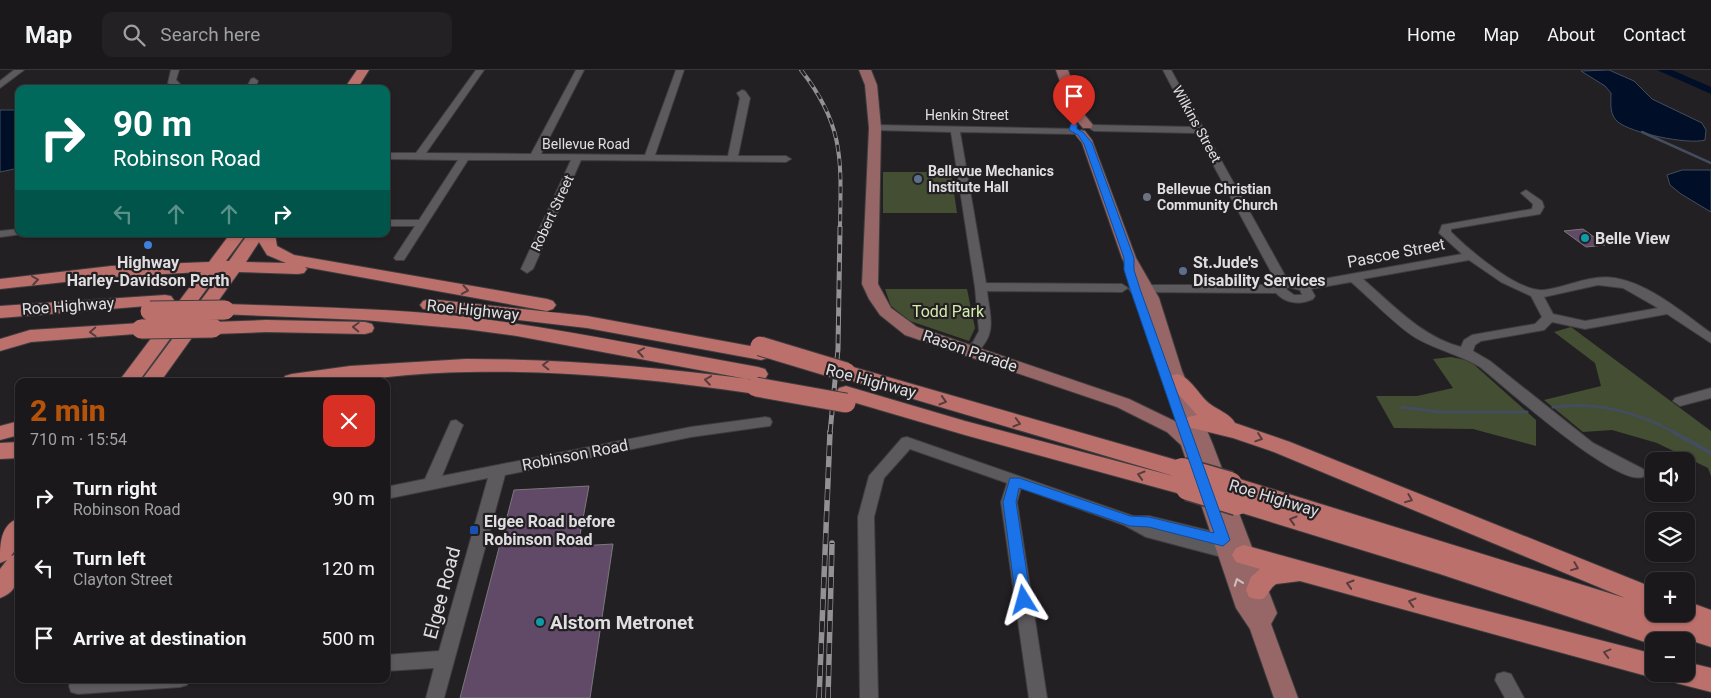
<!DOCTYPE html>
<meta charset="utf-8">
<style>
body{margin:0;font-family:Roboto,sans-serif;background:#232123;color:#f1f3f6;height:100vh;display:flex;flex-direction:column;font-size:19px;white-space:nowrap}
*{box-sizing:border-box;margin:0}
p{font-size:16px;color:#9fa0a2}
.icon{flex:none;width:28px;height:28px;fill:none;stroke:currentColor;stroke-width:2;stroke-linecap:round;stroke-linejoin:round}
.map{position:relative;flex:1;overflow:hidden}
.sheet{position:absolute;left:15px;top:308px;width:375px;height:305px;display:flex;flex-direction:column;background:#1a181a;border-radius:10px;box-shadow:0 1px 4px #0004,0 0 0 1px #383739}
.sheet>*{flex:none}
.guide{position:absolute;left:15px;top:15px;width:375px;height:152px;border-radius:10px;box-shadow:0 1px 4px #0004,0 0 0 1px #383739;background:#00695c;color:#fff;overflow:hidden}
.controls{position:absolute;left:1645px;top:382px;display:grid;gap:10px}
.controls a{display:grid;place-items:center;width:50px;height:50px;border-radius:10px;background:#1a181a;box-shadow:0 1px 4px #0004,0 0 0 1px #383739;font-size:25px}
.pin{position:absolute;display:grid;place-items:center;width:42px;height:42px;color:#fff;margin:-51px -21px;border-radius:50% 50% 50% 0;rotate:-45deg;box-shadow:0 0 5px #0007}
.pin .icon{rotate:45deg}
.me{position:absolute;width:55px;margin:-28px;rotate:352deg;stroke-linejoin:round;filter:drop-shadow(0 0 4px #0008)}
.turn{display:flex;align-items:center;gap:18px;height:105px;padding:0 15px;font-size:22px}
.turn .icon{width:65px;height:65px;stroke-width:2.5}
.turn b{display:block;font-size:35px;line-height:42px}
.lanes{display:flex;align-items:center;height:48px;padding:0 15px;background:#0003;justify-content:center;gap:25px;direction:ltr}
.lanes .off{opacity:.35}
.round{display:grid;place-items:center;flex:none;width:52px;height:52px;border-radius:10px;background:#232123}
.overview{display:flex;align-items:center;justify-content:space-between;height:85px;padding:0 15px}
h1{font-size:30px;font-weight:800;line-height:38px;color:#b45309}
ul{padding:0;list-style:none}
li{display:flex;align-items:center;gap:15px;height:70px;padding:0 15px}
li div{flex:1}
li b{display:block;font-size:19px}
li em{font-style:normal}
header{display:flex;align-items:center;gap:30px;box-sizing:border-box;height:70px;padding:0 25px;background:#1a181a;border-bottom:1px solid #383739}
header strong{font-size:24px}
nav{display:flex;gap:28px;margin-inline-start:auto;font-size:18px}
.search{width:350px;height:45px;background:#232123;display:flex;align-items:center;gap:12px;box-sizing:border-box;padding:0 18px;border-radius:10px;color:#9fa0a2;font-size:19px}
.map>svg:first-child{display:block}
</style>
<header>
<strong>Map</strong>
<div class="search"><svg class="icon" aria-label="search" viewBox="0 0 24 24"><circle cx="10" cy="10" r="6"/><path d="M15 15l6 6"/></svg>Search here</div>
<nav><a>Home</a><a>Map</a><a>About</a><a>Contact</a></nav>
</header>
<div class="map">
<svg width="1711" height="628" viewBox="0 0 1711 628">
<rect width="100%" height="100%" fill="#232023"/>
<!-- green -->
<path fill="#444e33" d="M 883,102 L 951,102 L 957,143 L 883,143 Z
M 885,219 L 967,219 L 975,258 L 969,271 L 910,251 L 891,236 Z
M 1571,257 L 1711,361 L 1711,406 L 1708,398 L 1657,373 L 1612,360 L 1583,362 L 1544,330 L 1601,316 L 1595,293 L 1554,262 Z
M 1451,287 L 1470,291 L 1536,350 L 1536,376 L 1473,359 L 1394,358 L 1376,326 L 1417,326 L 1453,318 L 1433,289 Z"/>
<!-- water -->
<path fill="#000f27" stroke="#434d5e" d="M 1609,0 L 1634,11 L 1652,29 L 1702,53 L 1706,60 L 1705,70 C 1688,75 1631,63 1618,52 C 1609,45 1611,33 1611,23 L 1605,16 L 1581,1 Z
M 0,40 L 19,40 L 19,98 L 0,102 Z
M 1682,100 L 1711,100 L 1711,142 L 1681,124 L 1670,115 L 1667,105 Z"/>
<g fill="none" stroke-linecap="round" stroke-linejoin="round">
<!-- stream-far2 -->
<path stroke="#434d5e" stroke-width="2.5" d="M 1642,62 L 1711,93"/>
<!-- stream-far1 -->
<path stroke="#434d5e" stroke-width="3" d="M 1402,337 L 1439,342 L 1527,342
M 1553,337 C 1598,331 1636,342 1676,363"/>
<!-- stream -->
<path stroke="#434d5e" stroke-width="4" d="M 1673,362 L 1711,383"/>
<!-- river -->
<path fill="#000f27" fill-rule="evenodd" d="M 1657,0 L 1672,0 L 1711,17 L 1711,24 Z"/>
</g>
<!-- building -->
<path fill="#614968" stroke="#7b787c" d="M 1583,159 L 1605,175 L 1586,177 L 1564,161 Z
M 589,416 L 578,476 L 613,474 L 590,628 L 460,628 L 514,420 Z"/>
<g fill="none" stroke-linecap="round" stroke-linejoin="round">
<!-- minor casing -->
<g stroke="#3f3d3f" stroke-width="2">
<path id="minor" d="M 14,0 L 24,0 L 0,18 L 0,11 Z
M 171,0 L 179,0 L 176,10 L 185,19 L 175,19 L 168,13 Z
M 476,0 L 484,0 L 426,83 L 531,84 L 576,0 L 584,0 L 541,84 L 645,85 L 676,0 L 684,0 L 655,85 L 728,86 L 740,28 L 737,23 L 742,20 L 745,21 L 750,28 L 738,86 L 786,86 L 791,89 L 786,92 L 581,90 L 533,199 L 527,203 L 521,199 L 571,90 L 468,90 L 404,190 L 396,190 L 394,188 L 415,156 L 386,156 L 386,150 L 419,150 L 458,90 L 386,89 L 386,83 L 416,83 Z
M 1163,0 L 1171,0 L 1287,209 L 1312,211 L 1462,184 L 1439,163 L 1442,155 L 1532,139 L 1533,134 L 1521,123 L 1526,120 L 1542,131 L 1544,137 L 1540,144 L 1451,159 L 1451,162 C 1468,179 1519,223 1544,220 C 1568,217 1590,204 1615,208 C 1650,214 1683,243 1711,263 L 1711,273 L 1667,244 L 1585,259 L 1552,252 L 1544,260 L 1481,271 L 1475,275 L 1473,281 L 1490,291 L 1593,373 L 1643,399 L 1646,403 L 1643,407 C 1615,416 1506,318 1480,297 C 1460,285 1437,280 1416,268 C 1395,255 1370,228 1351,212 L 1311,219 L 1315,226 L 1313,229 C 1300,235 1286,234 1276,223 L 1131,222 L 1129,219 L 1135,215 L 1275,215 L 1277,213 L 1196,63 L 1094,61 L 1089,58 L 1094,55 L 1193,57 ZM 1469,190 L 1501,212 L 1531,226 L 1542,247 L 1535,254 L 1472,265 L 1464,270 L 1461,277 C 1422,267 1393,235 1363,209 ZM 1598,215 L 1623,218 L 1658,238 L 1585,251 L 1553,244 L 1544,227 ZM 1288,217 L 1300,220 L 1302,225 L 1294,225 L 1286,219 Z
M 254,8 L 258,11 L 255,19 L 246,19 L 251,9 Z
M 875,55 L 1077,59 L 1079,61 L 1074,64 L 960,62 L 986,213 L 1122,214 L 1128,218 L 1122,222 L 987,221 C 990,248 998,264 975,284 L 965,284 L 963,281 L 973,272 L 979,261 L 975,217 L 951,62 L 872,60 L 872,56 Z
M 19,159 L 19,164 L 23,164 L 0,167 L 0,161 Z
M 1711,318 L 1711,328 L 1680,336 L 1673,331 L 1675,328 Z
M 765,347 L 770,348 L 772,352 L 770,356 L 691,367 L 505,405 L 444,628 L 426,628 L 434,598 L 386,601 L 386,585 L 439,581 L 488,408 L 386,429 L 386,417 L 425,409 L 451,351 L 456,350 L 463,355 L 442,406 L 691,357 Z
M 907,367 L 1133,446 L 1149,446 L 1235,467 L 1237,472 L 1234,477 L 1239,478 L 1241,483 L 1239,488 L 1233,490 L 1146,467 L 1124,455 L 1021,418 L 1017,432 L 1047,628 L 1029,628 L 1001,432 L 1007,413 L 910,379 L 884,408 L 874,447 L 878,628 L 860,628 L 858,447 L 869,406 L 902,368 Z
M 1504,602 L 1511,604 L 1524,628 L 1505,628 L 1495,610 L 1497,604 Z
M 75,609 L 189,609 L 187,615 L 180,617 L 78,624 L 71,622 L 69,616 L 71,610 Z"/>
</g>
<!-- major casing -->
<g stroke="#3f3d3f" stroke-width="2">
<path id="major" d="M 859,0 L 871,0 L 877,15 L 881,58 L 878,214 L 891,238 L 917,257 L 1129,329 L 1187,357 L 1164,301 L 1143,228 L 1122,188 L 1082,73 L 1075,64 L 1081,60 L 1085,61 L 1092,70 L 1136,188 L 1159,228 L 1182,301 L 1213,375 L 1277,543 L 1271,554 L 1298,628 L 1274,628 L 1250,559 L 1236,538 L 1181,375 L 1167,362 L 1117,337 L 905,265 L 880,245 L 869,229 L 862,214 L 869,58 L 865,15 Z
M 1056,0 L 1068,0 L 1083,43 L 1093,55 L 1091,58 L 1083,58 L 1071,44 Z"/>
</g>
<!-- highway casing -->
<g stroke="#3f3d3f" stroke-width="2">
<path id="highway" d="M 357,0 L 369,0 L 357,19 L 344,19 Z
M 230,164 L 246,164 L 226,191 L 229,191 L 248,164 L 275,164 L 277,176 L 294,185 L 547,229 L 553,231 L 556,235 L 553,239 L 547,241 L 305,197 L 307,199 L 304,203 L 298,204 L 239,202 L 161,311 L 141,311 L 222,202 L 219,202 L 139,311 L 119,311 L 201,202 L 111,207 L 0,219 L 0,209 L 111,196 L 209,192 ZM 259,172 L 267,185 L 286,193 L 246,192 Z
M 165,225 L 171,226 L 174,230 L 171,234 L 0,248 L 0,236 Z
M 429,229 L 587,246 L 761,278 L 768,280 L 771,284 L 768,288 L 761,290 L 587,258 L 423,239 L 420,235 L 423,231 Z
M 225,234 C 306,237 387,238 467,247 C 564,259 661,280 758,297 L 765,299 L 768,304 L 765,309 L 758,311 L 517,266 L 465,259 L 364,250 L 219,244 L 216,240 L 219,236 Z
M 266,250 L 365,252 L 372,254 L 374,258 L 372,262 L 365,264 L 266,262 L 213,264 L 206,262 L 204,258 L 206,254 L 213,252 Z
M 141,253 L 148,255 L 150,259 L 148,263 L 31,272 L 0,281 L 0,269 L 30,260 Z
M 466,289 C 564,289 659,297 756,310 L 763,312 L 766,317 L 763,322 L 756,324 C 660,310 565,300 468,302 C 406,302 344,315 282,311 L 285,306 L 292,304 L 350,296 Z
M 846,295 L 1190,394 L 1193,400 L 1190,406 L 1182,408 L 1196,412 L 1199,418 L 1196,424 L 1188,426 L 965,365 L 839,328 L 836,323 L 839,318 L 846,316 L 965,351 L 1177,407 L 839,307 L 836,302 L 839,297 Z
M 1177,304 C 1192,308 1198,325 1210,334 C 1218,340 1230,344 1235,353 L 1290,372 L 1654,518 L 1654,544 L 1686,544 L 1686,531 L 1711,540 L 1711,577 L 1668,563 L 1664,571 L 1654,571 L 1654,575 L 1440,504 L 1229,439 L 1226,433 L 1229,427 L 1236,425 L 1222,420 L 1219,414 L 1222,408 L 1230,406 L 1625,528 L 1274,382 L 1233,368 L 1188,357 L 1185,352 L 1188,347 L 1197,345 L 1167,311 L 1170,306 Z
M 19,351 L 19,365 L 0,370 L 0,356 Z
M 19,372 L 19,388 L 0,389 L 0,373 Z
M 19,448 L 19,475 L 11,486 L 19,483 C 19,502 21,521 0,528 L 0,499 L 7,490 L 0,493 C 0,474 0,455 19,448 Z
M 1244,475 L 1436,528 L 1654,584 L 1654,604 L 1664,604 L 1654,608 L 1300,511 L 1276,514 C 1264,523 1269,534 1249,527 L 1246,520 L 1251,507 L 1260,499 L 1236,492 L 1232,485 L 1236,478 Z
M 1686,592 L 1711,598 L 1711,622 L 1676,613 L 1672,604 L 1686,604 Z"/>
</g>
<!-- minor -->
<use href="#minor" fill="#5d5a5d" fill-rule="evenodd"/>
<!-- major -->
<use href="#major" fill="#966766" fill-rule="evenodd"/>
<!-- highway -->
<use href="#highway" fill="#bc706c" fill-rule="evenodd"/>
<!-- rail-far2 casing -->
<g stroke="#949194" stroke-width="4">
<path id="rail-far2" d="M 801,0 C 845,56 841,91 840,159"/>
</g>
<!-- rail-far1 casing -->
<g stroke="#949194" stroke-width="5">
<path id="rail-far1" d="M 830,363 L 838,279 L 840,157"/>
</g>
<!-- rail casing -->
<g stroke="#949194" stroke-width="5.5">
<path id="rail" d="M 819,628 L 830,362
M 828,628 L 832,473"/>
</g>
<!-- rail-far2 -->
<use href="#rail-far2" stroke="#232023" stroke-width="2.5" stroke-dasharray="7" stroke-linecap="butt"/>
<!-- rail-far1 -->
<use href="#rail-far1" stroke="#232023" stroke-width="3" stroke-dasharray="9" stroke-linecap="butt"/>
<!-- rail -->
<use href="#rail" stroke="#232023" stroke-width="4" stroke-dasharray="11" stroke-linecap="butt"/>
<!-- highway-bridge-far1 casing -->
<g stroke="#3f3d3f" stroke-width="21" stroke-linecap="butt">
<path id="highway-bridge-far1" d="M 150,241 L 225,240
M 141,259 L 213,258
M 760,276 L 846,302
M 756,317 L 846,333"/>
</g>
<!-- highway-bridge casing -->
<g stroke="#3f3d3f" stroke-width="27" stroke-linecap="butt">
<path id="highway-bridge" d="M 1182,400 L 1230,414
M 1188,418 L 1237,433"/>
</g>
<!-- highway-bridge-far1 -->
<use href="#highway-bridge-far1" stroke="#bc706c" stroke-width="19"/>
<!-- highway-bridge -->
<use href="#highway-bridge" stroke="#bc706c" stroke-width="24"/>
</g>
<!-- one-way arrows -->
<defs><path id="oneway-chevron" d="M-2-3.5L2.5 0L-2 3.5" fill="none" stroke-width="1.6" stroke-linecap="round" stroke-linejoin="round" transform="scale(1.25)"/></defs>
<g stroke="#593c3d">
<use href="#oneway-chevron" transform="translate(35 210) rotate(-8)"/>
<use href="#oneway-chevron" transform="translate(465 220) rotate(10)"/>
<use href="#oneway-chevron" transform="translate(356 257) rotate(-178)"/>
<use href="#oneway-chevron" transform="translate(93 262) rotate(177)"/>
<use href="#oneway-chevron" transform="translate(641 282) rotate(-171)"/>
<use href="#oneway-chevron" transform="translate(546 295) rotate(-179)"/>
<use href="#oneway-chevron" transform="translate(708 310) rotate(-172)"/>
<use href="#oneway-chevron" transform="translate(943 331) rotate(17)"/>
<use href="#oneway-chevron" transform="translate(1017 353) rotate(16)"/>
<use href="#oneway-chevron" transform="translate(1259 368) rotate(19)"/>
<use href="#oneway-chevron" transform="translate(1141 405) rotate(-164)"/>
<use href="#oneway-chevron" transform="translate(1409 429) rotate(22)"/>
<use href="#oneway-chevron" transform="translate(1293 450) rotate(-163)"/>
<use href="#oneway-chevron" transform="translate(1575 497) rotate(22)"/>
<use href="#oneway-chevron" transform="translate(1350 514) rotate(-164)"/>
<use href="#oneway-chevron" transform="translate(1412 532) rotate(-164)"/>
<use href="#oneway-chevron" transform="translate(1607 583) rotate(-165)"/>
</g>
<use stroke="#cec0c2" href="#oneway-chevron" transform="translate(1238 512) rotate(-110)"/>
<!-- route -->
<path fill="#1a73e8" stroke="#114b97" d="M 1071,54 L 1077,54 L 1077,59 L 1083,62 L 1092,73 L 1134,188 L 1134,200 L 1140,219 L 1230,470 L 1223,476 L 1149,457 L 1130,456 L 1019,418 L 1016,432 L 1031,530 L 1029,534 L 1024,536 L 1019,534 L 1016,530 L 1003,432 L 1010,408 L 1019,408 L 1130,446 L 1149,447 L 1214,463 L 1130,219 L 1124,200 L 1124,188 L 1084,74 L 1078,65 L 1069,60 Z"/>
<!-- markers -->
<g fill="#5c6f8a" stroke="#232023" stroke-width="2">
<circle cx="918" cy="109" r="5"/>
<circle cx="1183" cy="201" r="5"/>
</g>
<circle fill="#6b7280" stroke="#232023" stroke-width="2" cx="1147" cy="127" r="5"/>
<g fill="#0f9aa8" stroke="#232023" stroke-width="2">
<circle cx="1585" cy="168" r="5"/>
<circle cx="540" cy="552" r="5"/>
</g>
<circle fill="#3f7fe0" stroke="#232023" stroke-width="2" cx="148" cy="175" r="5"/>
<rect fill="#1a4fb4" stroke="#232023" stroke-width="2" x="469" y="455" width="10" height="10" rx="2.5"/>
<g text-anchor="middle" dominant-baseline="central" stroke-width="4.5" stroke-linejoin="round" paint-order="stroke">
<!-- far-street labels -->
<g font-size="14" fill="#e0dee0" stroke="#232023">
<text x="967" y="45">Henkin Street</text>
<text transform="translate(1197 54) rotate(61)">Wilkins Street</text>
<text x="586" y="74">Bellevue Road</text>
<text transform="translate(552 143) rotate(-65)">Robert Street</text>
</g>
<!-- far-poi labels -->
<g font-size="14" font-weight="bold" fill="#e0dee0" stroke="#232023" text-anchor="start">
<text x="928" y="101">Bellevue Mechanics<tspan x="928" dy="16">Institute Hall</tspan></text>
<text x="1157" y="119">Bellevue Christian<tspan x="1157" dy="16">Community Church</tspan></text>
</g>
<!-- poi labels -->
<g font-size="16" font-weight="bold" fill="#e0dee0" stroke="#232023" text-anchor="start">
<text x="1595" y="168">Belle View</text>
<text x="148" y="192" text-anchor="middle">Highway<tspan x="148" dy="18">Harley-Davidson Perth</tspan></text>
<text x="1193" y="192">St.Jude's<tspan x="1193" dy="18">Disability Services</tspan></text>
<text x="484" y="451">Elgee Road before<tspan x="484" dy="18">Robinson Road</tspan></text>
</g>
<!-- street labels -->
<g font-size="16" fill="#e0dee0" stroke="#232023">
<text transform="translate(1396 183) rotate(-11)">Pascoe Street</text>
<text transform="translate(68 236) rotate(-4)">Roe Highway</text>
<text transform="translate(473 240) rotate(6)">Roe Highway</text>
<text transform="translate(970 281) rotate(19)">Rason Parade</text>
<text transform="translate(871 311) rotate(15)">Roe Highway</text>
<text transform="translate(575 385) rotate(-11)">Robinson Road</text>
<text transform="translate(1274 428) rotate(17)">Roe Highway</text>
</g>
<!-- park labels -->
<g font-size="16" fill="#d5ecab" stroke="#232023">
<text x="948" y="241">Todd Park</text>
</g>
<!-- near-street labels -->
<g font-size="19" fill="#e0dee0" stroke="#232023">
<text transform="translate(442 523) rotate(-75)">Elgee Road</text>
</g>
<!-- near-poi labels -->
<g font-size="19" font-weight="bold" fill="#e0dee0" stroke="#232023" text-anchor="start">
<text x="550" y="552">Alstom Metronet</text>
</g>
</g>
</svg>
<div class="controls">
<a><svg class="icon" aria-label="sound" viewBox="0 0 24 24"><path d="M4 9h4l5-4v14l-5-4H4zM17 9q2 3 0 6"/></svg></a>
<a><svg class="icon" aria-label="layers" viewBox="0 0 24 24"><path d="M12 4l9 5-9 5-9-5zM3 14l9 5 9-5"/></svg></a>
<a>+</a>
<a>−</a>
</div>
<div class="pin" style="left:1074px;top:56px;background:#d93025"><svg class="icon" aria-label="arrive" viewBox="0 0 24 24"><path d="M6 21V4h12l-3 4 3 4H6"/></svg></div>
<svg class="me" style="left:1024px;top:530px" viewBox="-20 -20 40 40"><path d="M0-17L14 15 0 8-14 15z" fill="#1a73e8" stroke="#fff" stroke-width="4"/></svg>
<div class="guide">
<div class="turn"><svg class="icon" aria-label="right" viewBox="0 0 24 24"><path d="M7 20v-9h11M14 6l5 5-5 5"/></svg><div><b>90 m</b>Robinson Road</div></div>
<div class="lanes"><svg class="icon off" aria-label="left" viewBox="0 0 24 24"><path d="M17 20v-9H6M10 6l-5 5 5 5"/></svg><svg class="icon off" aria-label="ahead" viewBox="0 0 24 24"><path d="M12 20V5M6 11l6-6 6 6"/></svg><svg class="icon off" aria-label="ahead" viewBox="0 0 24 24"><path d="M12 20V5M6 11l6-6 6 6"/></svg><svg class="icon" aria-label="right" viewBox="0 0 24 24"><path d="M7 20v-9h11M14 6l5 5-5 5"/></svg></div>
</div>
<section class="sheet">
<div class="overview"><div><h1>2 min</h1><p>710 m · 15:54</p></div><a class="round" style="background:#d93025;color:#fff"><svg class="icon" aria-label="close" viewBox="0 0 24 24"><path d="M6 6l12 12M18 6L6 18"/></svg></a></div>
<ul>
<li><svg class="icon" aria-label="right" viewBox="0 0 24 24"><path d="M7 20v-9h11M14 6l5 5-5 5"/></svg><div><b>Turn right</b><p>Robinson Road</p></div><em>90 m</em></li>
<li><svg class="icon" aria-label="left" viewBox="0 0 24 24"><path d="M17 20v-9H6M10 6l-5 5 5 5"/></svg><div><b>Turn left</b><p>Clayton Street</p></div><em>120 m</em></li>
<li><svg class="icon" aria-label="arrive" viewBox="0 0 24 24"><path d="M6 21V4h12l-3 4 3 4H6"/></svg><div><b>Arrive at destination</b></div><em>500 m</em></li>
</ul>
</section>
</div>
